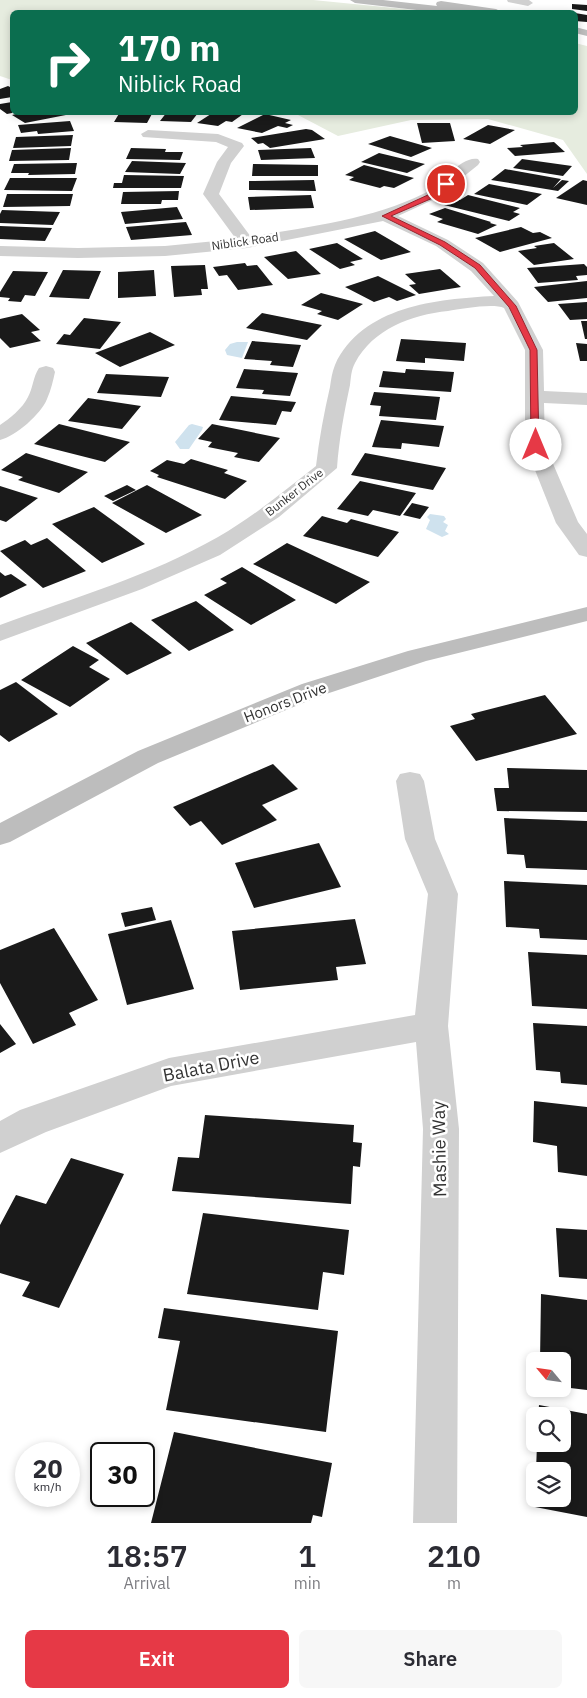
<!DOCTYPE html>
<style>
body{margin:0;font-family:"IBM Plex Sans",sans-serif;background:#f7f7f7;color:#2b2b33;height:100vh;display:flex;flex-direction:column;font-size:19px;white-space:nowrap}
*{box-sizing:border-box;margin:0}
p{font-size:16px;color:#7c7c81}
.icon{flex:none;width:28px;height:28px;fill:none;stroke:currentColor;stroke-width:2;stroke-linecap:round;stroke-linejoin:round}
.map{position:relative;height:1523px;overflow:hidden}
.details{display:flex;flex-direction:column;background:#fff;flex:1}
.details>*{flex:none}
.banner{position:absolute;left:10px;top:10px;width:568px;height:105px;border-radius:8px;box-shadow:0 2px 8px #0003;background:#0b6e4f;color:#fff;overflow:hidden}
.needle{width:32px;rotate:299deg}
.controls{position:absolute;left:526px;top:1352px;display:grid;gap:10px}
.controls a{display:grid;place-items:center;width:45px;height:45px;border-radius:8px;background:#fff;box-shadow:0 2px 8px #0003;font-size:25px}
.speed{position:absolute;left:15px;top:1442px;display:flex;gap:10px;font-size:25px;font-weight:700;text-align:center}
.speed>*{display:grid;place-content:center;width:65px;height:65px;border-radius:50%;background:#fff;box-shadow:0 2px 8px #0003;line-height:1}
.speed small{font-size:12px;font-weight:400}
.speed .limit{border:2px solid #111;border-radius:8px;background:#fff;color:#111}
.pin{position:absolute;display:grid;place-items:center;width:42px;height:42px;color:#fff;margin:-21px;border:2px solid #fff;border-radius:50%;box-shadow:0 1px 5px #0007}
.me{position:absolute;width:55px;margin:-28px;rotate:0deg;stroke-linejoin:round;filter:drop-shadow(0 0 4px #0008)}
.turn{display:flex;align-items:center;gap:18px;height:105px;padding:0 25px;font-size:22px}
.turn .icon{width:65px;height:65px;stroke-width:2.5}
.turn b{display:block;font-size:35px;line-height:42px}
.eta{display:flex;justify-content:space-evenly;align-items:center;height:85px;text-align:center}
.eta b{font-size:30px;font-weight:600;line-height:35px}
.action{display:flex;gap:10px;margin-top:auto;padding:10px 25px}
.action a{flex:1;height:58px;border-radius:8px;background:#e63946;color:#fff;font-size:20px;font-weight:600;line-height:58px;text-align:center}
.action a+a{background:#f7f7f7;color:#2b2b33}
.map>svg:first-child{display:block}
</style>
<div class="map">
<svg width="587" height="1523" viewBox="0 0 587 1523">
<rect width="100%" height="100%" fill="#fff"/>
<!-- green -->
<path fill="#e6ecdf" d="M 0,0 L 313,0 L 435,12 L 12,12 L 12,80 L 0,76 Z
M 575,43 L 587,46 L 587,174 L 563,140 L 488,119 L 411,120 L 338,136 L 298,115 L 283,113 L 575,112 Z"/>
<!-- water -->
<path fill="#cfe2ee" d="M 237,342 L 248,342 L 242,358 L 227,355 L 225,350 L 230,344 Z
M 192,424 L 203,427 L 202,430 L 189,449 L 180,449 L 175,442 L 189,425 Z
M 430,514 L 444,516 L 446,519 L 443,522 L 448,525 L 445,531 L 449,534 L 442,537 L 426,529 L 430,520 L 427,517 Z"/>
<!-- building -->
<path fill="#1a1a1a" d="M 572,4 L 587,5 L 587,11 L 572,9 Z
M 575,13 L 587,15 L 587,22 L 575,21 Z
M 8,86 L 12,88 L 12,97 L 0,99 L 0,89 Z
M 12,102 L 12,113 L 7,114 L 0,109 L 0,104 Z
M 24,112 L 68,112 L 71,114 L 25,123 L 12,115 Z
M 120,112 L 153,112 L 147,123 L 114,122 Z
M 167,112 L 204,112 L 202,114 L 198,113 L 191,122 L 160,121 Z
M 214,112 L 246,112 L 232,122 L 226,121 L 218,126 L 197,123 Z
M 265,114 L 291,120 L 285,123 L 293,125 L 287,128 L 278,126 L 262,133 L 237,128 Z
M 70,121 L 74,131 L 38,134 L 37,131 L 21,133 L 18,125 Z
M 417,123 L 450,123 L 455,141 L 422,143 Z
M 488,125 L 515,130 L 490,144 L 463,139 Z
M 306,129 L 312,130 L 325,139 L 270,148 L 263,143 L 258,144 L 251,138 Z
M 73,135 L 71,146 L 13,148 L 16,137 Z
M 390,136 L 432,148 L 411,157 L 368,144 Z
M 554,142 L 565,152 L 515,156 L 507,148 L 523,147 L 520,145 Z
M 71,148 L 69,160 L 9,161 L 12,150 Z
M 131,148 L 166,149 L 165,152 L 183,152 L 180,160 L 126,159 Z
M 311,148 L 315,158 L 261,160 L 258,150 Z
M 379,153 L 425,164 L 407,173 L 361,162 Z
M 522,159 L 572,166 L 563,176 L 513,168 Z
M 132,161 L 186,163 L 180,174 L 125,172 Z
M 77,163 L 75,174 L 28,175 L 29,173 L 11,173 L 14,164 Z
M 253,164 L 318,165 L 318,176 L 252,176 Z
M 364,165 L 414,178 L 394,188 L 384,186 L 380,188 L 349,180 L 354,177 L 345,175 Z
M 505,169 L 561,179 L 553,188 L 562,180 L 569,181 L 558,191 L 491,180 Z
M 124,175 L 184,176 L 181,188 L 113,188 L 114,183 L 122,183 Z
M 10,178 L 77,178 L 72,191 L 4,190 Z
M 314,180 L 316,191 L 249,190 L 249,181 Z
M 583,180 L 587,181 L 587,205 L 556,198 Z
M 489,184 L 542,194 L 527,205 L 474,194 Z
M 179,191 L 178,200 L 162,200 L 161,204 L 121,204 L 123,192 Z
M 7,194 L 73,194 L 70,206 L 3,207 Z
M 311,195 L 314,208 L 250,210 L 248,197 Z
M 468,195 L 520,208 L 513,212 L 520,214 L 509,221 L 444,205 L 455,199 L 460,200 Z
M 177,207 L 183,219 L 125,224 L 121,212 Z
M 445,208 L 491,222 L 490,223 L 497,225 L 478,234 L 437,222 L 443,219 L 429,214 Z
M 2,210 L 60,212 L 53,225 L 0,223 L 0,214 Z
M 186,222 L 192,235 L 131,240 L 126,227 Z
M 0,226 L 52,228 L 45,241 L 0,239 Z
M 521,227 L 533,233 L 540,232 L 552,238 L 500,252 L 475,238 Z
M 375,231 L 411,252 L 381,260 L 344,239 Z
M 337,243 L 363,259 L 350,262 L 355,265 L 340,269 L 309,249 Z
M 554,243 L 574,259 L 534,265 L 518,251 L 537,248 L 534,246 Z
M 296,251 L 321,274 L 288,279 L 264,257 Z
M 245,263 L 247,266 L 257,265 L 273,285 L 238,290 L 227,275 L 219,276 L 213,267 Z
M 584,264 L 587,267 L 587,275 L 576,276 L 578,280 L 538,283 L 527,268 Z
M 205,265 L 208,289 L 201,289 L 202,295 L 174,297 L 171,266 Z
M 440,269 L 461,287 L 419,294 L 409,285 L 416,284 L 405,274 Z
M 63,270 L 101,271 L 89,299 L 49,297 Z
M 154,270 L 156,296 L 118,298 L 118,272 Z
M 13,271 L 48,272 L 35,296 L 25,295 L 21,302 L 8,301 L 10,298 L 0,297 L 0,292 Z
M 378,276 L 416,295 L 397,301 L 389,297 L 374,302 L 345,287 Z
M 587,281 L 587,298 L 548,302 L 534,287 Z
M 321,293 L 363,304 L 338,320 L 317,314 L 322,311 L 301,305 Z
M 587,302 L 587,319 L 570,320 L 558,304 Z
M 262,313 L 322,325 L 307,340 L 246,328 Z
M 22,314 L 40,330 L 31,332 L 41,341 L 10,348 L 0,338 L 0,319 Z
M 84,318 L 121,322 L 100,349 L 56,344 L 64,334 L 70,335 Z
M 581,321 L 587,321 L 587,339 L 585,339 Z
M 150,332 L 175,345 L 120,367 L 95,353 Z
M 401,339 L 466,343 L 464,361 L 425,358 L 425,363 L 396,361 Z
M 252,341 L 301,345 L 293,367 L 270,365 L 272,361 L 244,359 Z
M 576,343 L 587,344 L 587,361 L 580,361 Z
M 244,369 L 298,373 L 290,396 L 262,394 L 264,390 L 236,388 Z
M 406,369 L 454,372 L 451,392 L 379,387 L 383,371 L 405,373 Z
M 106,374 L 169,377 L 161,397 L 97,393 Z
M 374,392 L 440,397 L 436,420 L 379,416 L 381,406 L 370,405 Z
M 231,396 L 296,402 L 291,412 L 282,411 L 276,425 L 219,420 Z
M 88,398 L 141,406 L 122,429 L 68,421 Z
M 381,420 L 444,426 L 439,447 L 402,443 L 401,449 L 372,447 Z
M 59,424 L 130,442 L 105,462 L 34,444 Z
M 212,424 L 280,438 L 259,462 L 234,457 L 238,453 L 208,447 L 212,442 L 198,439 Z
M 26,453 L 88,472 L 59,493 L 18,480 L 23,477 L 1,470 Z
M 365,453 L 446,468 L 433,490 L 351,475 Z
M 191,459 L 228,470 L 224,473 L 247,481 L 225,499 L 157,477 L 159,475 L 150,471 L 167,460 L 184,464 Z
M 360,481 L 416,493 L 400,516 L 373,510 L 368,516 L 337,509 Z
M 127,485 L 136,490 L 113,501 L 104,496 Z
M 147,485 L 202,515 L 166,533 L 112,503 Z
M 0,486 L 38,498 L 6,522 L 0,520 Z
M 412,503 L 429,507 L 420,519 L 403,515 Z
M 94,507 L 145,544 L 102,563 L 52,524 Z
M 322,516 L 347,523 L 351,519 L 399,532 L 378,557 L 303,536 Z
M 47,538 L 86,571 L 43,588 L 0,551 L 25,540 L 31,545 Z
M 287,543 L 370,582 L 336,604 L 253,564 Z
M 242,567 L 296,600 L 251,625 L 204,595 L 227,583 L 220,579 Z
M 0,572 L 5,576 L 11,574 L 27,585 L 0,598 Z
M 196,601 L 234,630 L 189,651 L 151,620 Z
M 131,622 L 172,653 L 127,675 L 86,643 Z
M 73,646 L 99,660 L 89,667 L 110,679 L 70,707 L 21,680 Z
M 16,682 L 58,714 L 9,742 L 0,735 L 0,690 Z
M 545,695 L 577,734 L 476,761 L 450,726 L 475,719 L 471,714 Z
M 273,764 L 298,789 L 262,805 L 277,820 L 222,845 L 201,821 L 190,826 L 173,807 Z
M 507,768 L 587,770 L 587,812 L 497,811 L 494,788 L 509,788 Z
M 504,818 L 587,821 L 587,870 L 526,868 L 524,855 L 507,854 Z
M 319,843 L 341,887 L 254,908 L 235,863 Z
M 504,881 L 587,885 L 587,940 L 540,938 L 539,929 L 506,927 Z
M 152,907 L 156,920 L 125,927 L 121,913 Z
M 355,919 L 366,964 L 336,967 L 338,980 L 240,990 L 232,931 Z
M 171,920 L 194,989 L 127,1005 L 108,934 Z
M 54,928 L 98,1000 L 69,1013 L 76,1025 L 33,1044 L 0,983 L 0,950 Z
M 528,952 L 587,955 L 587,1009 L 532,1006 Z
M 533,1023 L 587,1026 L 587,1085 L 561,1083 L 560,1072 L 536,1070 Z
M 0,1024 L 16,1044 L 0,1053 Z
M 534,1101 L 587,1107 L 587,1176 L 558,1172 L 557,1146 L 533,1142 Z
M 205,1115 L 354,1125 L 353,1142 L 362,1143 L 360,1167 L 353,1166 L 351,1204 L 172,1191 L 178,1157 L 199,1158 Z
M 71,1158 L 124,1174 L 59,1308 L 22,1296 L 30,1282 L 0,1273 L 0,1225 L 16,1195 L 46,1204 Z
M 203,1213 L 349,1230 L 344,1275 L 323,1272 L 318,1310 L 187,1294 Z
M 556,1228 L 587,1230 L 587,1279 L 559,1277 Z
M 541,1294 L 587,1300 L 587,1390 L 562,1387 L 562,1361 L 540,1361 Z
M 164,1308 L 338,1331 L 326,1432 L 166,1410 L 180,1341 L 158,1338 Z
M 539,1405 L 587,1414 L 587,1517 L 535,1507 L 535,1499 L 562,1499 L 562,1471 L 536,1471 L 537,1444 L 562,1444 L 562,1416 L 538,1416 Z
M 174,1432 L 332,1463 L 322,1517 L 313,1515 L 311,1523 L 151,1523 Z"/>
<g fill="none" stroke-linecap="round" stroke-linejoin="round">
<!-- street -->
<path fill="#d0d0d0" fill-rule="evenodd" d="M 507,0 L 529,0 L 533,3 L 528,6 L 508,2 Z
M 148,130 L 218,134 L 242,143 L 244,146 L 231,163 L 219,194 L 251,237 C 310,226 371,220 425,193 C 439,185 462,155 478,159 L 480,162 L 478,165 L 437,198 L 398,216 L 448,240 L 483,263 L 518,302 L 543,350 L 544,391 L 587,393 L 587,405 L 544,403 L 545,445 L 578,522 L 587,534 L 587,557 L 579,555 L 556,523 L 525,445 L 525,350 L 504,308 C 493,303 461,309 448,311 C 411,315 373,329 355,363 C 351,370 351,378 350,385 C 344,413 339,440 337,468 L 279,517 L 220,555 L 142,589 L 0,641 L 0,625 C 73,598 150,576 218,537 C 253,517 284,491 316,466 C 319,439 324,413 330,387 C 331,380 332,372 335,365 C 362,306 437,299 494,296 L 471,271 L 436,246 L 383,221 L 247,248 L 165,256 L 78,258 L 0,256 L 0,246 L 78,248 L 165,246 L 236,239 L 203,194 L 217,162 L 228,147 L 216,142 L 143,137 L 141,134 Z
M 46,366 L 53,368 L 55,372 C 53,381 51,390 47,399 C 41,414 16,436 0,440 L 0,425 C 9,419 23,408 28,397 C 33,388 33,377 39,368 Z
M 410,772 L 420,774 L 424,781 L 435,839 L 458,894 L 448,1026 L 459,1129 L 457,1523 L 413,1523 L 423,1129 L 416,1042 L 171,1086 L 46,1132 L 0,1153 L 0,1121 L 20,1110 L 169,1058 L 415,1015 L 428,894 L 405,839 L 396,781 L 400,774 Z"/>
<!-- secondary -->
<path fill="#bdbdbd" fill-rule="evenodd" d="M 350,0 L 383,0 L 437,6 L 436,4 L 437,2 L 441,1 L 496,9 L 502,12 L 477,12 L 462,10 L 463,12 L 434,12 L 355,3 Z
M 575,27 L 587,30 L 587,36 L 575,33 Z
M 587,607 L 587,621 L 426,661 L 320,696 L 158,763 L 10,842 L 0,845 L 0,823 L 138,751 L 302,684 L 408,651 Z"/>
</g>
<!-- route -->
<path fill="#e63946" stroke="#96252e" d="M 446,182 L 448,185 L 435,197 L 391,216 L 445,242 L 480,265 L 516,306 L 537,350 L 539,446 L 531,445 L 530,350 L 509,307 L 475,268 L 440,245 L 382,216 L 430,194 Z"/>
<g text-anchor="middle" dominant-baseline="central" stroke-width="5" stroke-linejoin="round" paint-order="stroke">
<!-- far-street labels -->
<g font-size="12" fill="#333" stroke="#fff">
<text transform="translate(245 241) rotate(-8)">Niblick Road</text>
<text transform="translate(294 492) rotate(-38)">Bunker Drive</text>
</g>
<!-- street labels -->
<g font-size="15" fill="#333" stroke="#fff">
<text transform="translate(285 702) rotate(-21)">Honors Drive</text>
</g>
<!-- near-street labels -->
<g font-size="18" fill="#333" stroke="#fff">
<text transform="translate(211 1066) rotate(-11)">Balata Drive</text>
<text transform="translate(439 1149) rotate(-91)">Mashie Way</text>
</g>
</g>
</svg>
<div class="controls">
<a><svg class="needle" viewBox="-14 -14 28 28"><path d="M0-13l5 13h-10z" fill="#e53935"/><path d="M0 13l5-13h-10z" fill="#7c7c81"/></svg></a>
<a><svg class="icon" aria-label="search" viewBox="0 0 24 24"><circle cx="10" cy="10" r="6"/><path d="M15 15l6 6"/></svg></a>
<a><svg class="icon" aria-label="layers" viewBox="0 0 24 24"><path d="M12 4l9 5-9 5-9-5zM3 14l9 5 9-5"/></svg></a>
</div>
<div class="speed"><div>20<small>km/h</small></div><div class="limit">30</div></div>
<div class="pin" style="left:446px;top:184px;background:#d93025"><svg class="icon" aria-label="arrive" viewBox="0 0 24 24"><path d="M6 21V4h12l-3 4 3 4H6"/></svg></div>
<svg class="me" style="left:536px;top:445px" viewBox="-20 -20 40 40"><circle r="19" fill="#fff"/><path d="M0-13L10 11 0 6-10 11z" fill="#e63946"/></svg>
<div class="banner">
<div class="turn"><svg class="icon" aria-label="right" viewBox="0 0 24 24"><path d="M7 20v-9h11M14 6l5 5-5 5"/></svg><div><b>170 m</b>Niblick Road</div></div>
</div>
</div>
<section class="details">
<div class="eta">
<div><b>18:57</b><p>Arrival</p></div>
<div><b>1</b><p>min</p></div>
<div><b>210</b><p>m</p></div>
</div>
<div class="action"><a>Exit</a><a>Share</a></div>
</section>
